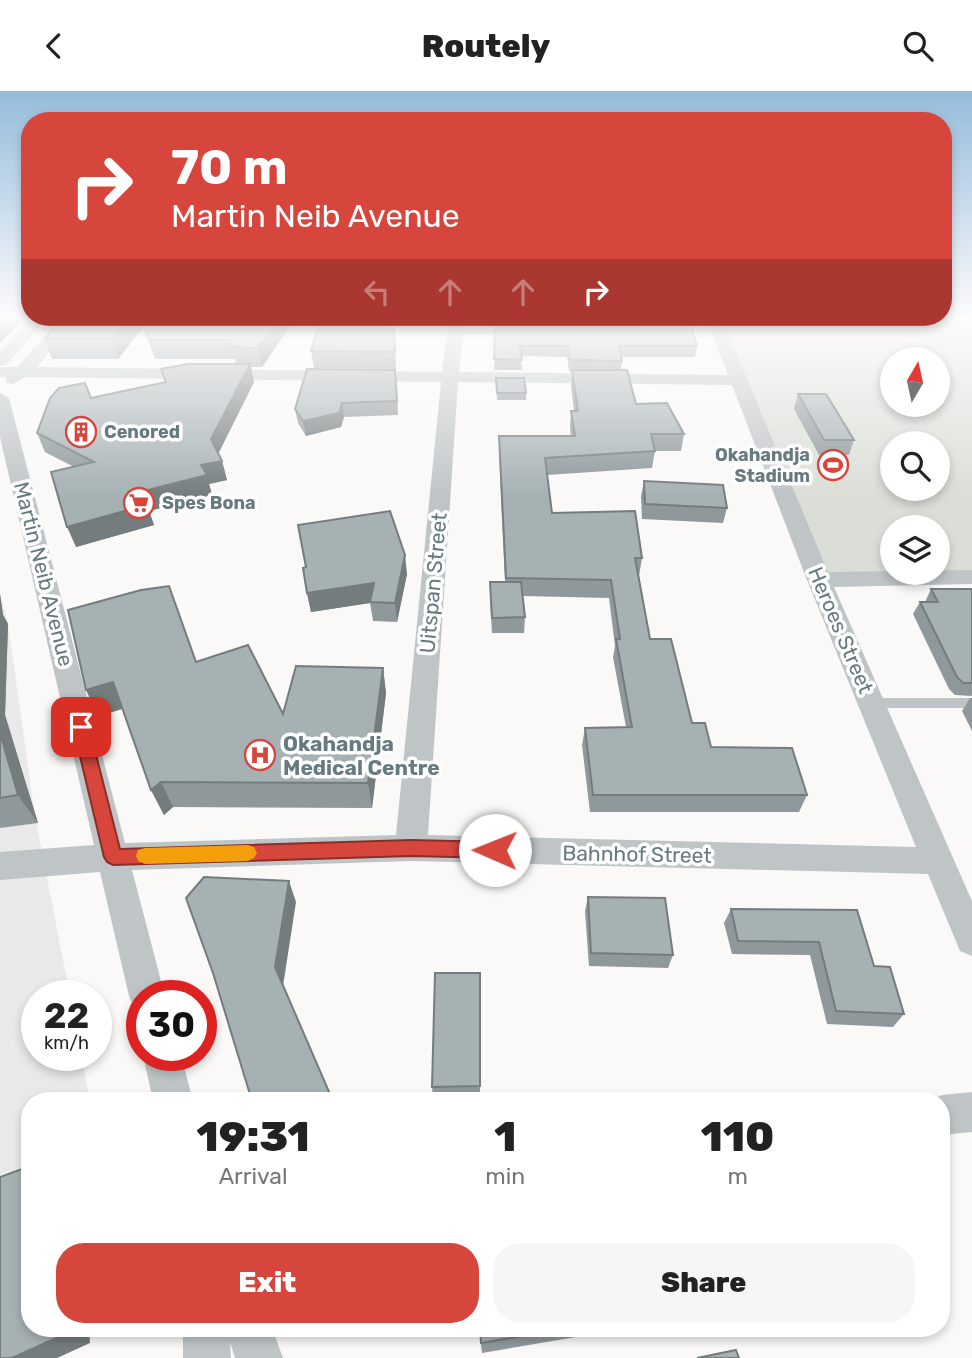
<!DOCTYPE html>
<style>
body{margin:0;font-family:Rubik,sans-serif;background:#f6f6f6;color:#222;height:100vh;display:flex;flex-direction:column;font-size:26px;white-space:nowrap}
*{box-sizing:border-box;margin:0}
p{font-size:23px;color:#767676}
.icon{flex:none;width:38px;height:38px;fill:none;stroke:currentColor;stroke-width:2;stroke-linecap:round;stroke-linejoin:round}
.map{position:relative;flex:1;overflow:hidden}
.side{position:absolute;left:21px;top:1001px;width:929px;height:245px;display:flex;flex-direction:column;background:#fff;border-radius:28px;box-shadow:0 4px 10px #0003}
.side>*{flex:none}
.guide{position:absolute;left:21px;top:21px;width:931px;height:214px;border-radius:28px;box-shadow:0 4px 10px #0003;background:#d6463c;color:#fff;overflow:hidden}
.needle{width:46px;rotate:9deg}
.controls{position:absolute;left:880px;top:256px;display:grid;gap:14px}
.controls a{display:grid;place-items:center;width:70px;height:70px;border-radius:50%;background:#fff;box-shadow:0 4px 10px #0003;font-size:35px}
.speed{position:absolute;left:21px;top:889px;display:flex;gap:14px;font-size:35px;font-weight:700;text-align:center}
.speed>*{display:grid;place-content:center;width:91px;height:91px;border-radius:50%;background:#fff;box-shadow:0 4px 10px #0003;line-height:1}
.speed small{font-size:18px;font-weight:400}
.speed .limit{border:10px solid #d22;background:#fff;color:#111}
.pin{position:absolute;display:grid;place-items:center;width:60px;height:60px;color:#fff;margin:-30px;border-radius:14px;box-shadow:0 4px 10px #0006}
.me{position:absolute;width:77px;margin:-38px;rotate:271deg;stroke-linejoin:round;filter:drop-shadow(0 0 5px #0008)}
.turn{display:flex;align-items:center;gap:24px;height:147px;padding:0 35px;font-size:32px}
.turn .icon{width:91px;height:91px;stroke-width:2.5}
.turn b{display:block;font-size:49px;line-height:60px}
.lanes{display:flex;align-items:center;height:66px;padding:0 35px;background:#0003;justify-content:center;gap:35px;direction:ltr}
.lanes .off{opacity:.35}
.eta{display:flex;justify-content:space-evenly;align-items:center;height:119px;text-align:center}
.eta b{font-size:42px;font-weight:800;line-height:49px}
.primary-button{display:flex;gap:14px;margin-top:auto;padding:14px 35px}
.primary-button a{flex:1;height:80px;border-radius:28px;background:#d6463c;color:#fff;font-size:28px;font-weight:800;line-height:80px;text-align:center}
.primary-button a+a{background:#f6f6f6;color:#222}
header{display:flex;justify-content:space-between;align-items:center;height:91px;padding:0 35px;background:#fff;font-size:32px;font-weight:800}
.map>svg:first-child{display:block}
</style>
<header><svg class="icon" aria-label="back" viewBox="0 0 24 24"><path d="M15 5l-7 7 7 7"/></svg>Routely<svg class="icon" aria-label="search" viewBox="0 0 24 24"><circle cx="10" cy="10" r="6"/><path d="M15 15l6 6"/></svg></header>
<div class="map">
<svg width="972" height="1267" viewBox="0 0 972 1267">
<rect width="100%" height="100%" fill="#faf9f8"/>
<!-- built -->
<path fill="#e8e9e8" d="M 0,503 L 8,533 L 35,725 L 70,905 L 37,905 L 37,964 L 81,964 L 90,1010 L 30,1010 L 30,1073 L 0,1084 Z"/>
<!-- green -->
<path fill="#dbded7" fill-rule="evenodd" d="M 714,228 L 972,228 L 972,486 L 819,489 ZM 892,268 L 938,268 L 938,313 L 892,313 ZM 892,352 L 938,352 L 938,397 L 892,397 ZM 892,436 L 938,436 L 938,481 L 892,481 Z"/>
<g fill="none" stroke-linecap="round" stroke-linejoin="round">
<!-- lane -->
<path fill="#bfc5c7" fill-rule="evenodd" d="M 456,239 L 514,239 L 518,241 L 514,243 L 453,243 L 452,241 Z
M 872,607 L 972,607 L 972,617 L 872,617 L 865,612 Z"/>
<!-- street -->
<path fill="#bfc5c7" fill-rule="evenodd" d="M 30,228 L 47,228 L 6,274 L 0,275 L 0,260 Z
M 60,228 L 76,228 L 37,276 L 442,281 L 449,228 L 465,228 L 459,281 L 728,284 L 706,228 L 722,228 L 828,481 L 972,479 L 972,493 L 834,496 L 972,810 L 972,865 L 960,860 L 928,783 L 411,770 L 132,779 L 165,905 L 142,905 L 142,920 L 134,917 L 129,905 L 100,781 L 0,789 L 0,761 L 94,754 L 0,346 L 0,302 L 9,307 L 125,752 L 396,744 L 441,291 L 25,286 L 13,293 L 7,292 L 6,286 L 0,286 L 0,276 L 17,276 ZM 458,291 L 732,294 L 807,489 L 916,756 L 428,744 Z
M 143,964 L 181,964 L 193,1010 L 153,1010 Z
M 972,1001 L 972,1041 L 942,1044 L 942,1010 L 928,1010 L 942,1004 Z
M 183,1237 L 272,1237 L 283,1267 L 235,1267 L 230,1251 L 231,1267 L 183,1267 Z"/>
</g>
<!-- wall -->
<path fill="#8f989b" d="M 62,228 L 295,228 L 262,276 L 251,276 L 254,291 L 218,363 L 222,370 L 227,389 L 209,393 L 212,404 L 149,420 L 154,434 L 76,456 L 74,376 L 45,361 L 37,342 L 91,307 L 165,291 L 161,278 L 236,273 L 235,268 L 155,268 L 143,236 L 118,268 L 52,268 L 44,248 Z
M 496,228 L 689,228 L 697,255 L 695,266 L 621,266 L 622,270 L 621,279 L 636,313 L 684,343 L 681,360 L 655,360 L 652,377 L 547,384 L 552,422 L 642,467 L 639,485 L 650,548 L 692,632 L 711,656 L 807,704 L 799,721 L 590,721 L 582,654 L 585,637 L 626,636 L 613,566 L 615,555 L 609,507 L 522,505 L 525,526 L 524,542 L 492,542 L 490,507 L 490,491 L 505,491 L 499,361 L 499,345 L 571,345 L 570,337 L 571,320 L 574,320 L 571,295 L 572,280 L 569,280 L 567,266 L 524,265 L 521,265 L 522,279 L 494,279 Z
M 388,238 L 395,254 L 396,278 L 314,277 L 311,260 Z
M 496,287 L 526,302 L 526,309 L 497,309 Z
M 397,293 L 398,324 L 344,326 L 341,336 L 306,345 L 298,332 L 295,318 Z
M 798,303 L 854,349 L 849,364 L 819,364 L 794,318 Z
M 644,390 L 727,417 L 723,432 L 642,428 L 641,405 Z
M 407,483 L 397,531 L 373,530 L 370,512 L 311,521 L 307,502 Z
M 931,498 L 972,498 L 972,605 L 955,604 L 949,598 L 913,523 L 920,511 L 925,511 Z
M 0,503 L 3,524 L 8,533 L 5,624 L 38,732 L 0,737 Z
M 196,571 L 283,623 L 383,577 L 386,602 L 372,717 L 173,716 L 164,724 L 151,699 L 122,618 L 99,625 L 86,599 Z
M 970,607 L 972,607 L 972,640 L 962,620 Z
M 588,806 L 673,864 L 668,877 L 589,875 L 585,820 Z
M 731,818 L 857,819 L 874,875 L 904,923 L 893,936 L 827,933 L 810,864 L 732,863 L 724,832 Z
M 480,882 L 480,1006 L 433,1007 L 432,996 Z
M 479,1237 L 629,1237 L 482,1262 Z"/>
<!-- shaded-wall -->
<path fill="#747c7e" d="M 0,228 L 24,228 L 0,252 Z
M 128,228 L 140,228 L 143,236 L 118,268 L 112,248 Z
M 279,228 L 295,228 L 262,276 L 258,257 Z
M 250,273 L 254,291 L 216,367 L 211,348 Z
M 342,312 L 344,326 L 341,336 L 306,345 L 303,330 Z
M 222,370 L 227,389 L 209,393 L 212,404 L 149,420 L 154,434 L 76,456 L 67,436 L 140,401 L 201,374 Z
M 405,464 L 407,483 L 397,531 L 395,512 Z
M 374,492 L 370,512 L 311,521 L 307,502 Z
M 0,503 L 3,524 L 8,533 L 5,624 L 38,732 L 18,704 L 0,642 Z
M 383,577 L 386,602 L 372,717 L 368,692 Z
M 113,591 L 125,617 L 99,625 L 86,599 Z
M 161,691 L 173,716 L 164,724 L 151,699 Z
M 289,790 L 296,811 L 283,895 L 275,876 Z
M 63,1237 L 89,1237 L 90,1252 L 57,1267 L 12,1267 Z"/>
<!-- building -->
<path fill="#a6b1b4" stroke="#747c7e" stroke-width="2" d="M 62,228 L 128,228 L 112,248 L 44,248 Z
M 141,228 L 279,228 L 258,257 L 232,256 L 231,249 L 149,249 Z
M 644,228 L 689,228 L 697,255 L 619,255 L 622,270 L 570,269 L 568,255 L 520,255 L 522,269 L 494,268 L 495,235 L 641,235 L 648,232 Z
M 319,233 L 388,233 L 386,238 L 394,238 L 395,261 L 311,260 Z
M 188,273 L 250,273 L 211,348 L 222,370 L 201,374 L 207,384 L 140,401 L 146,414 L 67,436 L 51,381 L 94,371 L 37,342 L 50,307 L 59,297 L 85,292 L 91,307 L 166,291 L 161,278 Z
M 307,278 L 395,279 L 397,310 L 342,312 L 339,322 L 303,330 L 295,318 Z
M 572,279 L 627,279 L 636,313 L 667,312 L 684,343 L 651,343 L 655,360 L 545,367 L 552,422 L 635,420 L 642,467 L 635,467 L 650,548 L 671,548 L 692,632 L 705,632 L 711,656 L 792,657 L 807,704 L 593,704 L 585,637 L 632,636 L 616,548 L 620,548 L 611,489 L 506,487 L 499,345 L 575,345 L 571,320 L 578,320 Z
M 496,287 L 524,287 L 526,302 L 497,302 Z
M 798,303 L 826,303 L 854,349 L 824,349 Z
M 644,390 L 723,394 L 727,417 L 645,413 Z
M 390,420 L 405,464 L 395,512 L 370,511 L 374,492 L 307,502 L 303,477 L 306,476 L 298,434 Z
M 490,491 L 521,491 L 525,526 L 492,527 Z
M 169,495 L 196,571 L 248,554 L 283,623 L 296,575 L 383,577 L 368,692 L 161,691 L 151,699 L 113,591 L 86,599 L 68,519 L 141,499 Z
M 931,498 L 972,498 L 972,592 L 963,592 L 957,586 L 920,511 L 938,511 Z
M 0,642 L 18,704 L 0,707 Z
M 204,786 L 289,790 L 275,876 L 333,1010 L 252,1010 L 213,882 L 186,807 Z
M 588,806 L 665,807 L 673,864 L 591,862 Z
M 731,818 L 857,819 L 874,875 L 890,876 L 904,923 L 836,920 L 819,851 L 738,850 Z
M 435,882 L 480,882 L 480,995 L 432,996 Z
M 30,1075 L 30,1237 L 63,1237 L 63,1244 L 12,1267 L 0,1267 L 0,1086 Z
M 480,1237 L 569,1237 L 481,1252 Z
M 736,1259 L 739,1267 L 697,1267 Z"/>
<!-- sky -->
<linearGradient id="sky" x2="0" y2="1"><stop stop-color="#95bbdb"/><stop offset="0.56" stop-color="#fdfcfc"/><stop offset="1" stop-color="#fdfcfc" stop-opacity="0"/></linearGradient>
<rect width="972" height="405" fill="url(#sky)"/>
<!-- route -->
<path fill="#d6463c" stroke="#8b2e27" stroke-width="2" d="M 81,630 L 89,636 L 120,758 L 411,749 L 495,751 L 501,754 L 504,759 L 501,764 L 495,767 L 411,765 L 113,774 L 107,771 L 104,766 L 73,636 Z"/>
<!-- slow -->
<path fill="#f59e0b" d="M 248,754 L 254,756 L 257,762 L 254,767 L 248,770 L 145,773 L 138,770 L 136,765 L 138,759 L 145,757 Z"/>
<!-- icons -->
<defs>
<g id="building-ring" transform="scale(1.575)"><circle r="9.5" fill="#fff" stroke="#d6463c" stroke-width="1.5"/><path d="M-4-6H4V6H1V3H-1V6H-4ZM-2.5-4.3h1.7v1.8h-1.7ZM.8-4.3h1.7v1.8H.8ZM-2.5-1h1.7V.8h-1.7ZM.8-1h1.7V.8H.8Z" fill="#d6463c"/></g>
<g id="stadium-ring" transform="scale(1.575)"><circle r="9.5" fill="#fff" stroke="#d6463c" stroke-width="1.5"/><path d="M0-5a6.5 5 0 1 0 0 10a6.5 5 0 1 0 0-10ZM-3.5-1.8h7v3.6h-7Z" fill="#d6463c"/></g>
<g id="supermarket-ring" transform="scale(1.575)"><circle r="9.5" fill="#fff" stroke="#d6463c" stroke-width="1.5"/><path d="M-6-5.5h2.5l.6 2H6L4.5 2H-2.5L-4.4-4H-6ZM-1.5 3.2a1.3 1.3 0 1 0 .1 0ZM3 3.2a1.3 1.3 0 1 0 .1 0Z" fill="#d6463c"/></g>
<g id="hospital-ring" transform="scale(1.575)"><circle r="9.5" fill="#fff" stroke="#d6463c" stroke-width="1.5"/><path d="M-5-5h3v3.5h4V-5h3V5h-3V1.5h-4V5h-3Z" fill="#d6463c"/></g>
</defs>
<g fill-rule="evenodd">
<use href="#building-ring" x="81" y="341"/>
<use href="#stadium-ring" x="833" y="374"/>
<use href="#supermarket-ring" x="139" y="412"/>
<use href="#hospital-ring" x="260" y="664"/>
</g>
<g text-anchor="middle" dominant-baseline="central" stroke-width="7" stroke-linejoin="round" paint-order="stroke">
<!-- far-poi labels -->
<g font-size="18" font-weight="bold" fill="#667a80" stroke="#fff" text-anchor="start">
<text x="104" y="341">Cenored</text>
<text x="810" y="364" text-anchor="end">Okahandja<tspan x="810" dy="21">Stadium</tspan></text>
<text x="162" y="412">Spes Bona</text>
</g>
<!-- street labels -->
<g font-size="21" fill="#667a80" stroke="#fff">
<text transform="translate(44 483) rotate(76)">Martin Neib Avenue</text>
<text transform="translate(433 492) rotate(-85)">Uitspan Street</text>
<text transform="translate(841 539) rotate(67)">Heroes Street</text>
<text transform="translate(637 763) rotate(1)">Bahnhof Street</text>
</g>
<!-- poi labels -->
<g font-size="21" font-weight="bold" fill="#667a80" stroke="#fff" text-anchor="start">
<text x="283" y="652">Okahandja<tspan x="283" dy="24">Medical Centre</tspan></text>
</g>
</g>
</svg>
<div class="controls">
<a><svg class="needle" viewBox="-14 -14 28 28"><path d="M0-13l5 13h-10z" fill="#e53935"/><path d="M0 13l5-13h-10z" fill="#767676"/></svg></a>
<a><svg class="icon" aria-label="search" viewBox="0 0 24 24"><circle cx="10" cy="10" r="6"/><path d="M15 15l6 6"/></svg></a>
<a><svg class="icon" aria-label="layers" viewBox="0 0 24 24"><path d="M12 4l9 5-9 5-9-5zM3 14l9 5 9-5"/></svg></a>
</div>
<div class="speed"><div>22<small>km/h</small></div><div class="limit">30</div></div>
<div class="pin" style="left:81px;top:636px;background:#d93025"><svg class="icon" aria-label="arrive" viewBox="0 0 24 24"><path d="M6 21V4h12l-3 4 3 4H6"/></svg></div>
<svg class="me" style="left:495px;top:759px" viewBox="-20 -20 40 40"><circle r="19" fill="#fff"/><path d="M0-13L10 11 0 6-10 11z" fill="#d6463c"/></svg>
<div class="guide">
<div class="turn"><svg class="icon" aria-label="right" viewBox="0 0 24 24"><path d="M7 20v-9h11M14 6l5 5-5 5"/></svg><div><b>70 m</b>Martin Neib Avenue</div></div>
<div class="lanes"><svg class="icon off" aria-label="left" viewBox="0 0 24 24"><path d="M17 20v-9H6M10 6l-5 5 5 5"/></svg><svg class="icon off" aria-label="ahead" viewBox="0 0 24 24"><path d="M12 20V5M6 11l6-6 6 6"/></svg><svg class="icon off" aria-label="ahead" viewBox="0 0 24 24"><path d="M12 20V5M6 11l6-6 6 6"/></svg><svg class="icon" aria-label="right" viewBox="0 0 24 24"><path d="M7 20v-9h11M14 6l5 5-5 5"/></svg></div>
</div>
<section class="side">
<div class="eta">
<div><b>19:31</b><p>Arrival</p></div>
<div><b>1</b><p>min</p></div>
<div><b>110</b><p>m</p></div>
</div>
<div class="primary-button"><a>Exit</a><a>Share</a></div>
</section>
</div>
